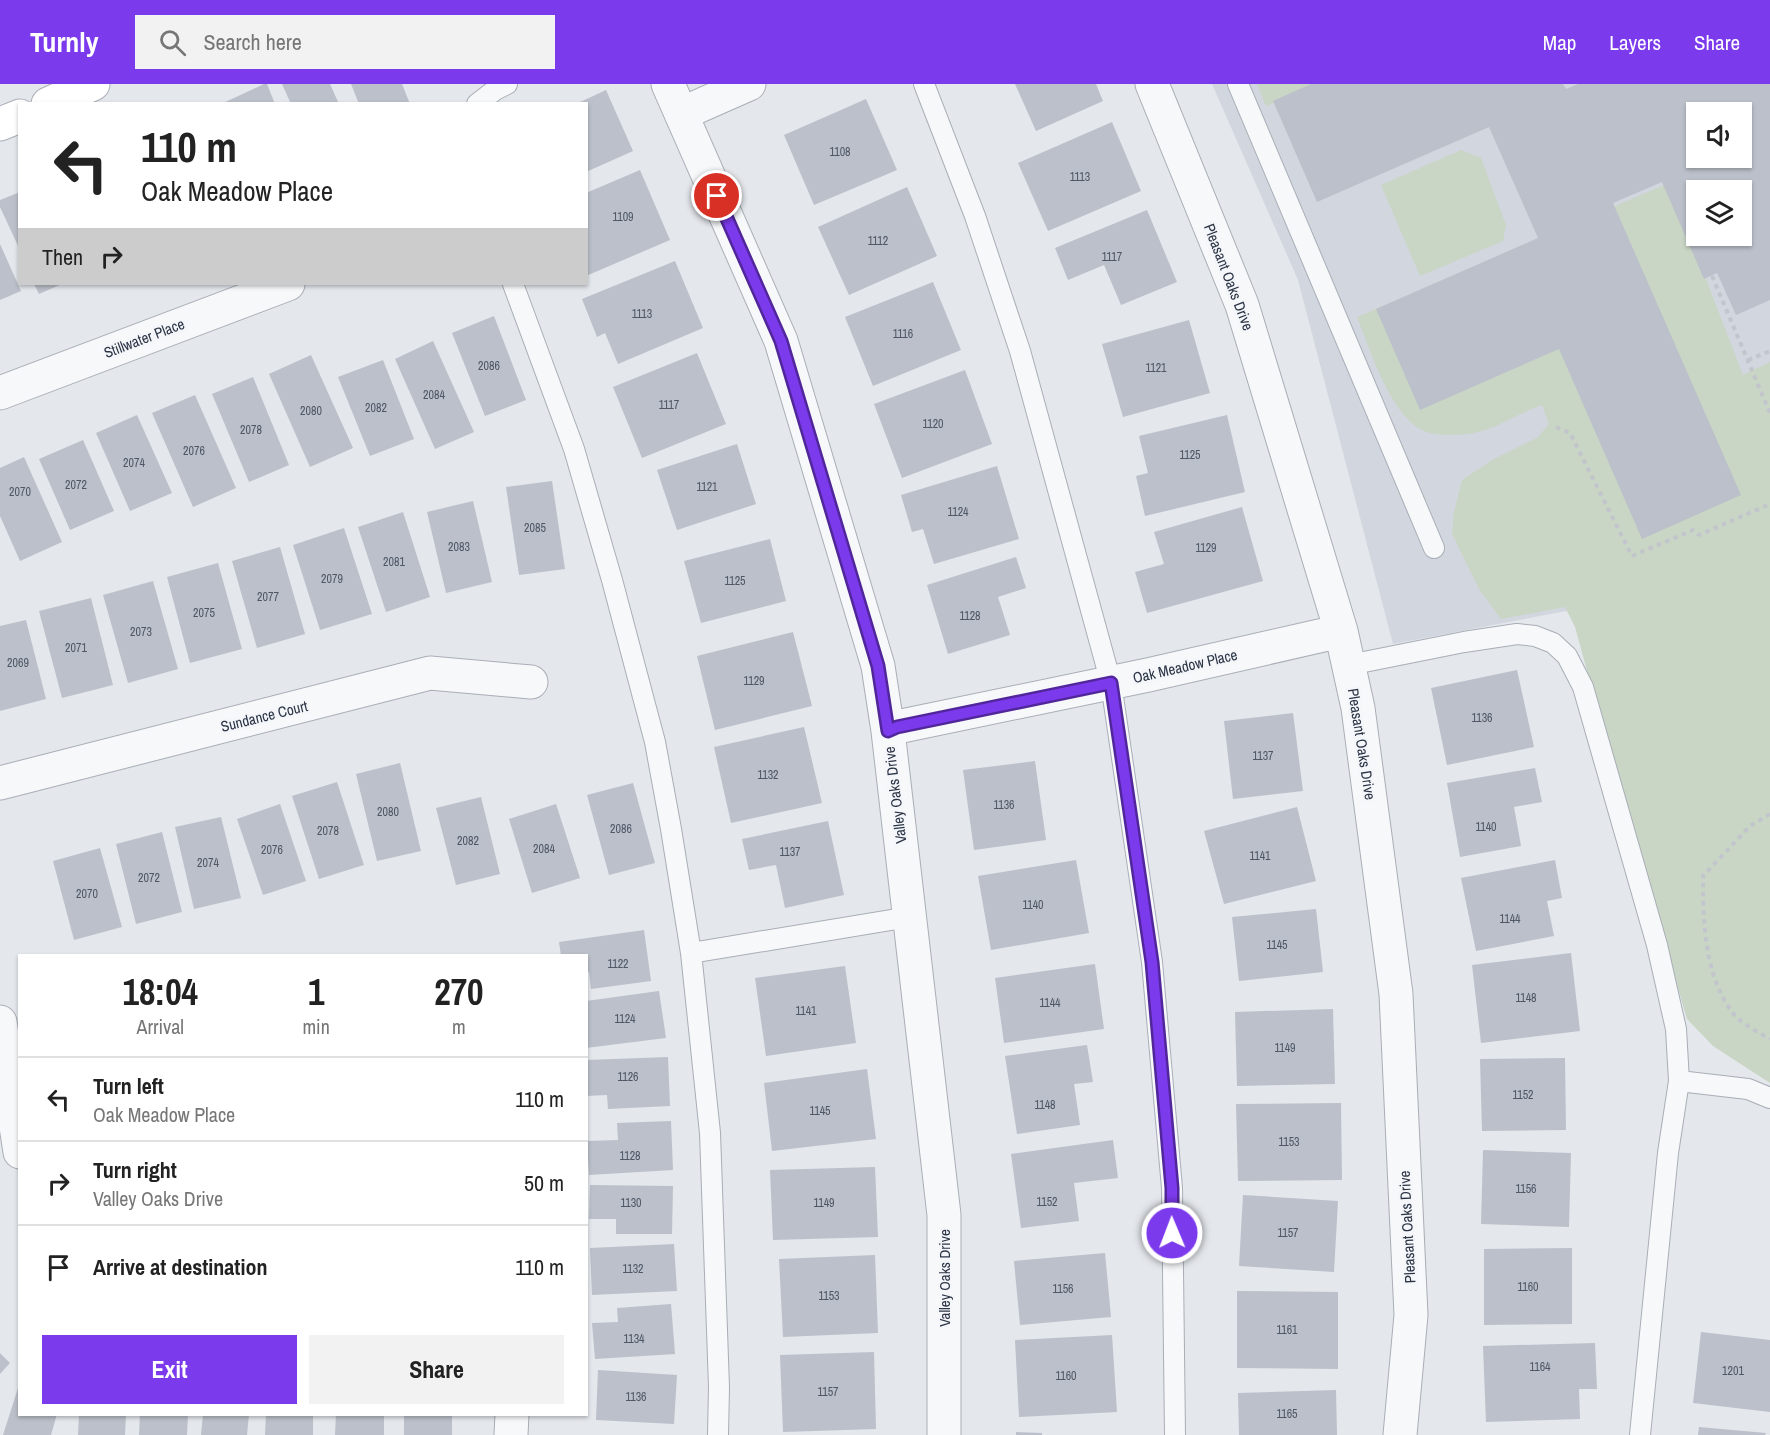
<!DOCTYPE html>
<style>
body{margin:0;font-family:"Archivo Narrow",sans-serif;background:#f2f2f2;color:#222;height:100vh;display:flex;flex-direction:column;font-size:22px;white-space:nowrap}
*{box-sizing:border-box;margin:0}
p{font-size:20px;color:#767676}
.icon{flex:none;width:33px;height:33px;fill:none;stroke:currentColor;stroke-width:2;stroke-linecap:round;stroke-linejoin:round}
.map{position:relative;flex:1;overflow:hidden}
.side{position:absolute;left:18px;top:870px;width:570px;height:462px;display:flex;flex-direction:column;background:#fff;border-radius:0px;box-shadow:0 2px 4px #0004}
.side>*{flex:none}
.guide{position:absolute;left:18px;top:18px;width:570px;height:183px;border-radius:0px;box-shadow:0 2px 4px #0004;background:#fff;color:#222;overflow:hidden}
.buttons{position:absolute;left:1686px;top:18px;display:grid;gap:12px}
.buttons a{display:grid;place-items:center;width:66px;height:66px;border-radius:0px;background:#fff;box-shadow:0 2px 4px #0004;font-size:30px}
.pin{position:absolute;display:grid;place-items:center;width:51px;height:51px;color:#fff;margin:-26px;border:3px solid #fff;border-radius:50%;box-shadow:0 2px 6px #0007}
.me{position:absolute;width:66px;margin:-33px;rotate:359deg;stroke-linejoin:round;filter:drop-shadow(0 0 4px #0008)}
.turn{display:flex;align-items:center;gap:21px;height:126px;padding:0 24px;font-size:27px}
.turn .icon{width:78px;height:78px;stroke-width:2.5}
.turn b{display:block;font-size:42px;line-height:51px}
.then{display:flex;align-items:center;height:57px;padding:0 24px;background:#0003;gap:12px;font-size:22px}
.eta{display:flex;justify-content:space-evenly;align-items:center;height:102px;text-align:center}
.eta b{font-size:36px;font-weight:700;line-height:42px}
.button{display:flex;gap:12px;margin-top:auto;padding:12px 24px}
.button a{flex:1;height:69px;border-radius:0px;background:#7c3aed;color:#fff;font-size:24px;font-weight:700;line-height:69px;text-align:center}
.button a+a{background:#f2f2f2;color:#222}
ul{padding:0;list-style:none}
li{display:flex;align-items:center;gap:18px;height:84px;padding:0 24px;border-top:2px solid #e0e0e0}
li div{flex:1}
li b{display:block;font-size:22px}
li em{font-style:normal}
header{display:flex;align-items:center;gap:36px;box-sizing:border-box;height:84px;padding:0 30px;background:#7c3aed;color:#fff}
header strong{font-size:28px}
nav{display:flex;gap:33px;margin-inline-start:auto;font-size:21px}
.search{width:420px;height:54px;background:#f2f2f2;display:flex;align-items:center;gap:15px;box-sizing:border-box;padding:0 21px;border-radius:0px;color:#767676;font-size:22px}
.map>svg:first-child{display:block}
</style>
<header>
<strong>Turnly</strong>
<div class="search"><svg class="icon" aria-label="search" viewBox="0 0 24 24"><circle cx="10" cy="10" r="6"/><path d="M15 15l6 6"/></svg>Search here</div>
<nav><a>Map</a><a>Layers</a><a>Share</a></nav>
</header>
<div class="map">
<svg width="1770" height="1351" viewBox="0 0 1770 1351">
<rect width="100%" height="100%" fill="#e4e7ec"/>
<!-- built -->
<path fill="#d2d6de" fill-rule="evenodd" d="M 1212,0 L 1770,0 L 1770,996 L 1577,525 L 1393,560 L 1298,196 ZM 1696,28 L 1742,28 L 1742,74 L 1696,74 ZM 1696,106 L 1742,106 L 1742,152 L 1696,152 Z"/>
<!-- green -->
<path fill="#c9d6c5" d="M 1257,0 L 1319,0 L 1266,22 Z
M 1461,66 L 1481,74 L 1506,141 L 1503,157 L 1420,192 L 1381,101 Z
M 1669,99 L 1743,291 L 1770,278 L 1770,999 L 1713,962 L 1687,935 L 1618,700 L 1575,543 L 1565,523 L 1501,535 L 1479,505 L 1452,450 L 1454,428 L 1462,396 L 1494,375 L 1537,354 L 1549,340 L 1542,321 C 1521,328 1500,343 1478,348 C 1463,351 1442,353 1427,348 C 1392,337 1370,265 1357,233 Z"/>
<!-- building -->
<path fill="#bbc0ca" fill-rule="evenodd" d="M 264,0 L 267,0 L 275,20 L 221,20 Z
M 282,0 L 330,0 L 339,20 L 291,20 Z
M 351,0 L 402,0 L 410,20 L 359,20 Z
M 1015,0 L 1096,0 L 1103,17 L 1036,47 Z
M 1311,0 L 1563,0 L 1566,5 L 1578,0 L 1770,0 L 1770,216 L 1736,231 L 1717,189 L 1704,195 L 1662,98 L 1613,119 L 1741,411 L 1642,455 L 1559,265 L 1420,326 L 1376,225 L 1538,154 L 1489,43 L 1317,118 L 1273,17 ZM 1696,28 L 1742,28 L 1742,74 L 1696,74 ZM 1696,106 L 1742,106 L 1742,152 L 1696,152 Z
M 606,6 L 633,67 L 586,88 L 586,20 L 576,20 Z
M 866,15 L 897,86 L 814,121 L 784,51 Z
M 1112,38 L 1141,107 L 1048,147 L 1018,79 Z
M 640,86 L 670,156 L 586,192 L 586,109 Z
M 907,103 L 937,172 L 849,211 L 818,143 Z
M 20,108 L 20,166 L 0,123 L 0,116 Z
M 1147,126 L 1177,198 L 1121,221 L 1104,181 L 1068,196 L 1055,164 Z
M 0,160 L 21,207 L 0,216 Z
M 675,177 L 703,244 L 618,280 L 605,249 L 597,253 L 582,215 Z
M 933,198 L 961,266 L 873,302 L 845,233 Z
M 34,200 L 62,200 L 39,210 Z
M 494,232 L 526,316 L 485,332 L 452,249 Z
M 1189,236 L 1210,309 L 1123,333 L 1102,260 Z
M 433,257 L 474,348 L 435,365 L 395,275 Z
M 697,269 L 726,340 L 642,374 L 613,303 Z
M 311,271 L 353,364 L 310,383 L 269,290 Z
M 383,276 L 414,355 L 370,372 L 338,293 Z
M 965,286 L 992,360 L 902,394 L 874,320 Z
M 253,293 L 289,381 L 249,398 L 212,310 Z
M 195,311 L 236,404 L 193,423 L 152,329 Z
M 137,331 L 172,409 L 130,427 L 96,349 Z
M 1227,331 L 1245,408 L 1145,432 L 1136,392 L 1148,389 L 1139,352 Z
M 83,356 L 114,427 L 70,446 L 39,375 Z
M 737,360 L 756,420 L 677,446 L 657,386 Z
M 24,373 L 62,458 L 20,477 L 0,432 L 0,384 Z
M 997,382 L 1019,455 L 934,480 L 923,445 L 912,448 L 901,411 Z
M 552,397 L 565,485 L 519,491 L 506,403 Z
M 473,417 L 492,498 L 446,509 L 427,428 Z
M 1242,423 L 1263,497 L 1147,529 L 1135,488 L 1164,480 L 1154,448 Z
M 403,428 L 430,513 L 386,528 L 358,443 Z
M 344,444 L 372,530 L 320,546 L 293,461 Z
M 770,455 L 786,517 L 701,539 L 684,477 Z
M 280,463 L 305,550 L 257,564 L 232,477 Z
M 1016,473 L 1026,504 L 998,513 L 1010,551 L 948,570 L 927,501 Z
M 218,479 L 242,565 L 190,579 L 167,493 Z
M 153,497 L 178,585 L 128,599 L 103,511 Z
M 91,514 L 113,601 L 62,614 L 39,527 Z
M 26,536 L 46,615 L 0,627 L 0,542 Z
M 793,548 L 812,622 L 715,646 L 697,572 Z
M 1517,586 L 1534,663 L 1447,681 L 1431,604 Z
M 1293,629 L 1303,707 L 1233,715 L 1224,637 Z
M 804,643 L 822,719 L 731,739 L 714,663 Z
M 1035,677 L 1046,756 L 974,766 L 963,686 Z
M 400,679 L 421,767 L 377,777 L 356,690 Z
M 1535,684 L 1542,718 L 1514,723 L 1521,762 L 1460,773 L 1447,699 Z
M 337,698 L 364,781 L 319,795 L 292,712 Z
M 633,699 L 655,779 L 609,791 L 587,711 Z
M 481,713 L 500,790 L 456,801 L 436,724 Z
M 280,720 L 306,797 L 263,811 L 237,735 Z
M 556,720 L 580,794 L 532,809 L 509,735 Z
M 1297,723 L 1316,797 L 1224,820 L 1204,747 Z
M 221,733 L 241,814 L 194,825 L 175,743 Z
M 828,737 L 844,811 L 785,824 L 776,781 L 749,786 L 742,755 Z
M 162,748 L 182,828 L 136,840 L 116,760 Z
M 100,764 L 122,843 L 74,856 L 53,777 Z
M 1076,776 L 1089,849 L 991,866 L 978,792 Z
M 1555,776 L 1562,814 L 1547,817 L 1554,852 L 1476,867 L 1461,794 Z
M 1316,825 L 1323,888 L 1239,897 L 1232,833 Z
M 644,846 L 651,897 L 591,905 L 589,888 L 586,888 L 586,872 L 561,872 L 559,858 Z
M 1571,869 L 1580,947 L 1481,959 L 1472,881 Z
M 1095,880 L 1104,945 L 1004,959 L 995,894 Z
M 845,882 L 856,959 L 766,972 L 755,894 Z
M 659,907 L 666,954 L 586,964 L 586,917 Z
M 1333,925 L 1335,1000 L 1237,1002 L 1235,928 Z
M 1087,961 L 1093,998 L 1074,1000 L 1080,1041 L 1017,1050 L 1005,972 Z
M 668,973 L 670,1022 L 608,1025 L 607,1011 L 586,1012 L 586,976 Z
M 1565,974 L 1566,1046 L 1482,1047 L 1480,975 Z
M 867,985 L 876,1055 L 772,1067 L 764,999 Z
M 1341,1019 L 1342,1096 L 1238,1097 L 1236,1020 Z
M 671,1037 L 673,1086 L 589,1091 L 587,1057 L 618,1056 L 617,1039 Z
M 1113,1056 L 1118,1094 L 1074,1099 L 1079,1137 L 1021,1144 L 1011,1070 Z
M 1483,1066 L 1571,1069 L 1569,1143 L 1481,1140 Z
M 875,1083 L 878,1153 L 773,1156 L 770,1086 Z
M 590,1101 L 673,1102 L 672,1150 L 616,1150 L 616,1135 L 589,1135 Z
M 1243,1111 L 1338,1117 L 1334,1188 L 1239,1182 Z
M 674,1160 L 677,1207 L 592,1211 L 590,1164 Z
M 1572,1164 L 1572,1240 L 1484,1241 L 1484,1165 Z
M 1105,1169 L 1111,1233 L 1020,1241 L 1014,1177 Z
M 875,1171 L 878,1249 L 783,1253 L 779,1175 Z
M 1237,1207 L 1338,1208 L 1338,1285 L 1237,1284 Z
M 671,1220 L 675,1270 L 595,1275 L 592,1239 L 618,1238 L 617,1224 Z
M 1701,1248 L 1770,1256 L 1770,1328 L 1693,1319 Z
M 1112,1251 L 1117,1328 L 1019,1333 L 1015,1256 Z
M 1595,1259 L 1597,1305 L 1579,1305 L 1580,1335 L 1486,1338 L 1483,1262 Z
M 874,1268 L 876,1345 L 783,1348 L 780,1271 Z
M 0,1269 L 10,1279 L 0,1290 Z
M 598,1286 L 677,1291 L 674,1340 L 596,1336 Z
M 19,1301 L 20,1330 L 57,1330 L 51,1351 L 3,1351 Z
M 1336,1306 L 1337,1351 L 1239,1351 L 1238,1309 Z
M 79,1330 L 126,1330 L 125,1351 L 78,1351 Z
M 140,1330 L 188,1330 L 187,1351 L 139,1351 Z
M 203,1330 L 249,1330 L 247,1351 L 201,1351 Z
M 266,1330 L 313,1330 L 313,1351 L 265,1351 Z
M 336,1330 L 384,1330 L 384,1351 L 335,1351 Z
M 404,1330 L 452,1330 L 452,1351 L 404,1351 Z
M 1699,1343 L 1766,1349 L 1765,1351 L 1698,1351 Z
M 1016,1348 L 1042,1349 L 1042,1351 L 1016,1351 Z"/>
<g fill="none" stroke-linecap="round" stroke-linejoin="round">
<!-- service casing -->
<g stroke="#a9aeb7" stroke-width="22">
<path id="service" d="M 924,0 L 975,132 L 1020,267 L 1111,599 L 1152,878 L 1172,1104 L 1175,1351
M 1238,0 L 1434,464
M 477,20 L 495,6 L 507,0
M 513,200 L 574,365 L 612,496 L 655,658 L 671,745 L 691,869 L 710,1049 L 719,1303 L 718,1351
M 1349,581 L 1464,558 L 1517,550 L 1535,552 L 1553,559 L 1567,572 L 1583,603 L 1657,861 L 1676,945 L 1679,997 L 1668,1069 L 1640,1351
M 691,869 L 909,833
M 1679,997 L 1748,1005 L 1770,1014"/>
</g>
<!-- minor casing -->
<g stroke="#a9aeb7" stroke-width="35">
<path id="minor" d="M 668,0 L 781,257 L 878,582 L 888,647 L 944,1131 L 944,1351
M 1152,0 L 1242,221 L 1341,547 L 1358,624 L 1396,910 L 1411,1231 L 1400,1351
M 681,30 L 749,0
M 0,309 L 288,200
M 888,647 L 897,643 L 1148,591 L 1341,547
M 0,699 L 430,589 L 531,598
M 0,938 L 20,1068
M 511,1351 L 512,1330"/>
</g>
<!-- secondary casing -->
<g stroke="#a9aeb7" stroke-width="35">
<path id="secondary" d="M 48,20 L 93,0
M 0,40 L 20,32"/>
</g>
<!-- path -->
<path stroke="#c2c5cb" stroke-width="4" stroke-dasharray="4.5 4.5" stroke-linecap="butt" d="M 1712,192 L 1770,329
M 1748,276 L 1770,267
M 1556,343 L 1570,349 L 1632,472 L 1693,446 L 1699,451 L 1770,420
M 1770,730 L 1750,742 L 1703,792 C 1703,837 1704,890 1732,928 C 1740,939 1758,948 1770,955"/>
<!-- service -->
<use href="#service" stroke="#f7f8fa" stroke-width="20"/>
<!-- minor -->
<use href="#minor" stroke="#f7f8fa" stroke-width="33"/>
<!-- secondary -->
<use href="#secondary" stroke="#fff" stroke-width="33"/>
</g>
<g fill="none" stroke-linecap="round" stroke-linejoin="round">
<!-- route casing -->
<g stroke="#51269a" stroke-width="15">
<path id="route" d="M 717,112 L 781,257 L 878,582 L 888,647 L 897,643 L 1111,599 L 1152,878 L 1172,1104 L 1172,1149"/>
</g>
<!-- route -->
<use href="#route" stroke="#7c3aed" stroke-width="10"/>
</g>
<g text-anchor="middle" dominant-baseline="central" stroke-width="5" stroke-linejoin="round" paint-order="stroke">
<!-- number labels -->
<g font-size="12" fill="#4f5766">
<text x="840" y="68">1108</text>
<text x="1080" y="93">1113</text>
<text x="623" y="133">1109</text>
<text x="878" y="157">1112</text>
<text x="1112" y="173">1117</text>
<text x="642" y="230">1113</text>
<text x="903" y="250">1116</text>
<text x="489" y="282">2086</text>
<text x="1156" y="284">1121</text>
<text x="434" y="311">2084</text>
<text x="669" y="321">1117</text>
<text x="376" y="324">2082</text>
<text x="311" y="327">2080</text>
<text x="933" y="340">1120</text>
<text x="251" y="346">2078</text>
<text x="194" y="367">2076</text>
<text x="1190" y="371">1125</text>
<text x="134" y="379">2074</text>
<text x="76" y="401">2072</text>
<text x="707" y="403">1121</text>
<text x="20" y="408">2070</text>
<text x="958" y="428">1124</text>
<text x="535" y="444">2085</text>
<text x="459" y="463">2083</text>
<text x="1206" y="464">1129</text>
<text x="394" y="478">2081</text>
<text x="332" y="495">2079</text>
<text x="735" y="497">1125</text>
<text x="268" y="513">2077</text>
<text x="204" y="529">2075</text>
<text x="970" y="532">1128</text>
<text x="141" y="548">2073</text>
<text x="76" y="564">2071</text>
<text x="18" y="579">2069</text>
<text x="754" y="597">1129</text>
<text x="1482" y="634">1136</text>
<text x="1263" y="672">1137</text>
<text x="768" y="691">1132</text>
<text x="1004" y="721">1136</text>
<text x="388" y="728">2080</text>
<text x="1486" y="743">1140</text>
<text x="621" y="745">2086</text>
<text x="328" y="747">2078</text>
<text x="468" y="757">2082</text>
<text x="544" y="765">2084</text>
<text x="272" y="766">2076</text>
<text x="790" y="768">1137</text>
<text x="1260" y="772">1141</text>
<text x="208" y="779">2074</text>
<text x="149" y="794">2072</text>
<text x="87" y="810">2070</text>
<text x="1033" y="821">1140</text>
<text x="1510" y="835">1144</text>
<text x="1277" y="861">1145</text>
<text x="618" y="880">1122</text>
<text x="1526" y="914">1148</text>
<text x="1050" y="919">1144</text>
<text x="806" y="927">1141</text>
<text x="625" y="935">1124</text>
<text x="1285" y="964">1149</text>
<text x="628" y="993">1126</text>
<text x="1523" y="1011">1152</text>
<text x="1045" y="1021">1148</text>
<text x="820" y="1027">1145</text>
<text x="1289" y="1058">1153</text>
<text x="630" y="1072">1128</text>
<text x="1526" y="1105">1156</text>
<text x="1047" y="1118">1152</text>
<text x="631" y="1119">1130</text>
<text x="824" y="1119">1149</text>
<text x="1288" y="1149">1157</text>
<text x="633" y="1185">1132</text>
<text x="1528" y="1203">1160</text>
<text x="1063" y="1205">1156</text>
<text x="829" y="1212">1153</text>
<text x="1287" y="1246">1161</text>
<text x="634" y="1255">1134</text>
<text x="1540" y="1283">1164</text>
<text x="1733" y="1287">1201</text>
<text x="1066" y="1292">1160</text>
<text x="828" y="1308">1157</text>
<text x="636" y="1313">1136</text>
<text x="1287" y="1330">1165</text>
</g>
<!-- street labels -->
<g font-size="15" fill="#2b3445" stroke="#f4f6f9">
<text transform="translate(1229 193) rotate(69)">Pleasant Oaks Drive</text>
<text transform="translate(144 254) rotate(-21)">Stillwater Place</text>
<text transform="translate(1185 582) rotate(-13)">Oak Meadow Place</text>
<text transform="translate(264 632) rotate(-14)">Sundance Court</text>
<text transform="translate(1362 660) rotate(81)">Pleasant Oaks Drive</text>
<text transform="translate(895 711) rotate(-97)">Valley Oaks Drive</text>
<text transform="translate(1407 1143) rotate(-93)">Pleasant Oaks Drive</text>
<text transform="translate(944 1194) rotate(-90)">Valley Oaks Drive</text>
</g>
</g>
</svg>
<div class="buttons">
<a><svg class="icon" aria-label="sound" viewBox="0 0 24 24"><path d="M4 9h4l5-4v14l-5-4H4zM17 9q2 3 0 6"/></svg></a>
<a><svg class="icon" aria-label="layers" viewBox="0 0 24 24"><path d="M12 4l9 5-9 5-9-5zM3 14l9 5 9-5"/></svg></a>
</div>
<div class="pin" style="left:717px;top:112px;background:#d93025"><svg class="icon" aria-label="arrive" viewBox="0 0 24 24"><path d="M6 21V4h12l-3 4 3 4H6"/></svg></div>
<svg class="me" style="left:1172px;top:1149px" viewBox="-20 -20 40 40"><circle r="17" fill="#7c3aed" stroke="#fff" stroke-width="3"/><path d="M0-11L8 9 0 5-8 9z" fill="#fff"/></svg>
<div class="guide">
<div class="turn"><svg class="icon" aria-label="left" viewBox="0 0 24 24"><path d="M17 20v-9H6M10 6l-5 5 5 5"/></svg><div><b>110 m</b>Oak Meadow Place</div></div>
<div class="then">Then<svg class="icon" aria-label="right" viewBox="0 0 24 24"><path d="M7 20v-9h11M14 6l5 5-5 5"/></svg></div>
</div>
<section class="side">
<div class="eta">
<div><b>18:04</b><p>Arrival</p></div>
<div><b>1</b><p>min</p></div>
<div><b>270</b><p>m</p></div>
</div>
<ul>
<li><svg class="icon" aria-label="left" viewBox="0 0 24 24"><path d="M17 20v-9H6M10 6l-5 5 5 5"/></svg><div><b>Turn left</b><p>Oak Meadow Place</p></div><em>110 m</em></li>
<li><svg class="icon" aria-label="right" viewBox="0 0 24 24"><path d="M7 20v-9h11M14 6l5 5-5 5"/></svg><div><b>Turn right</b><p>Valley Oaks Drive</p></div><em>50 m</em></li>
<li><svg class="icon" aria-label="arrive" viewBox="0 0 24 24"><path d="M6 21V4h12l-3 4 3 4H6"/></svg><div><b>Arrive at destination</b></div><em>110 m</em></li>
</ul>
<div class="button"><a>Exit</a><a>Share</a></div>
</section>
</div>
